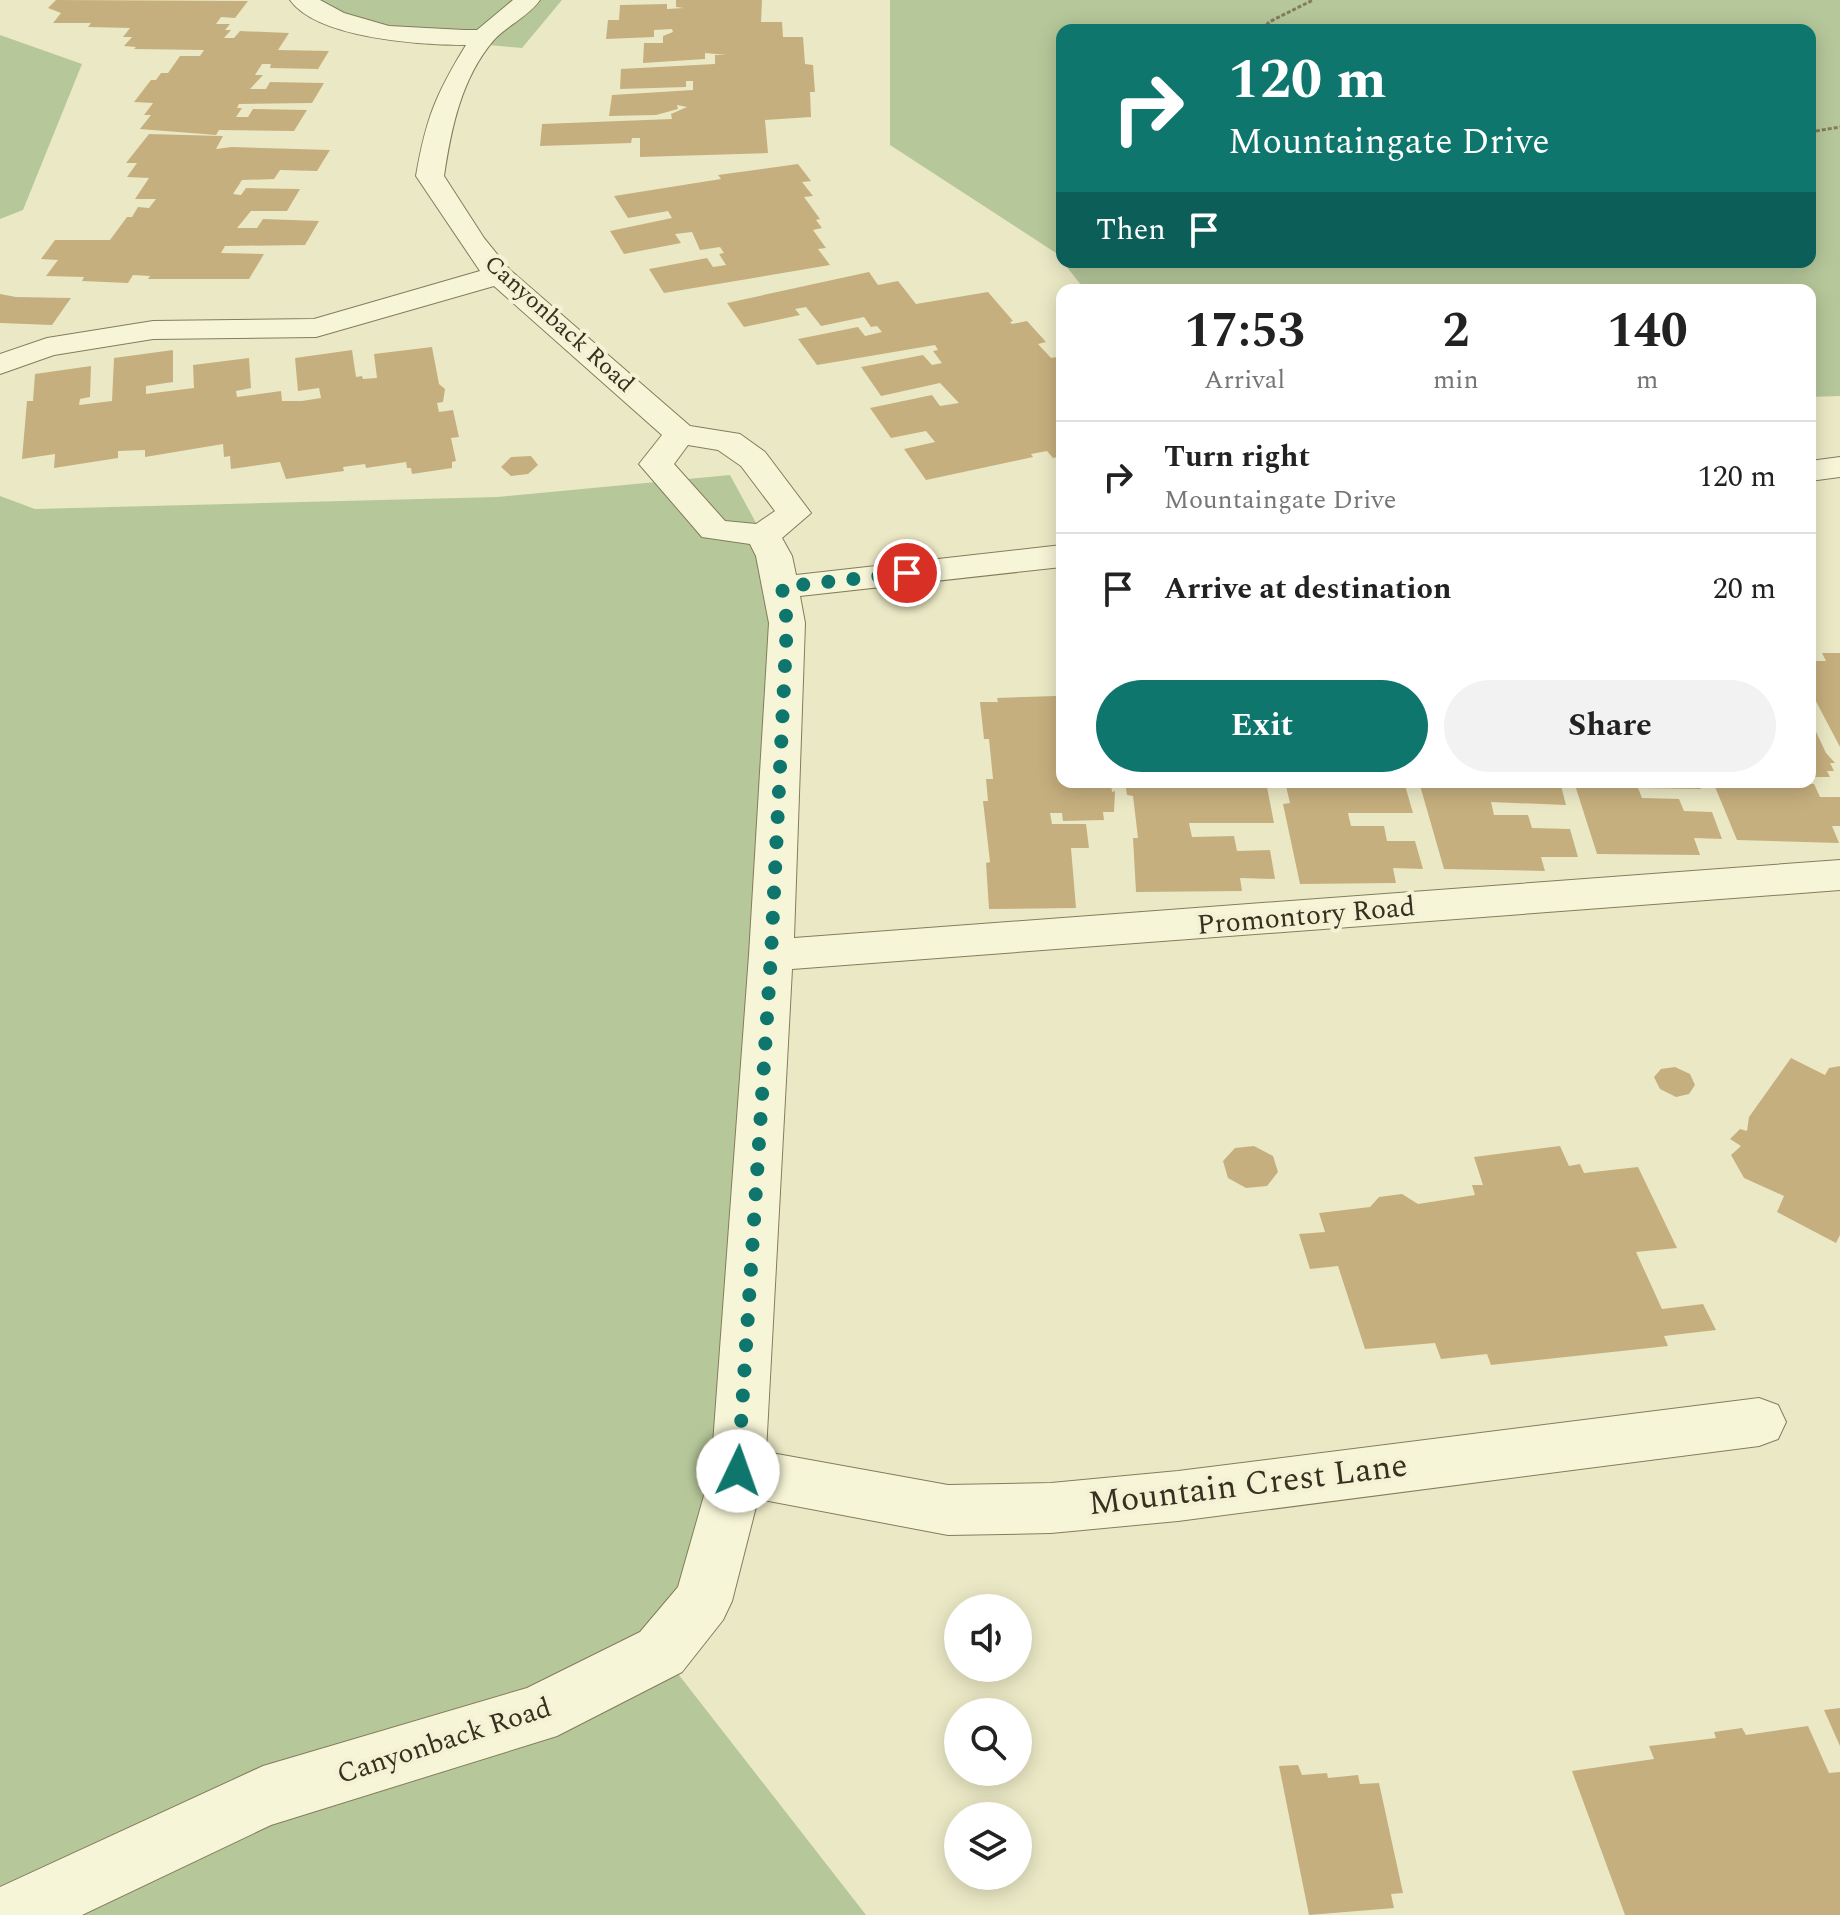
<!DOCTYPE html>
<style>
body{margin:0;font-family:Spectral,serif;background:#f2f2f2;color:#222;height:100vh;display:flex;flex-direction:column;font-size:30px;white-space:nowrap}
*{box-sizing:border-box;margin:0}
p{font-size:26px;color:#767676}
.icon{flex:none;width:44px;height:44px;fill:none;stroke:currentColor;stroke-width:2;stroke-linecap:round;stroke-linejoin:round}
.map{position:relative;flex:1;overflow:hidden}
.details{position:absolute;left:1056px;top:284px;width:760px;height:504px;display:flex;flex-direction:column;background:#fff;border-radius:16px;box-shadow:0 4px 20px #0003}
.details>*{flex:none}
.banner{position:absolute;left:1056px;top:24px;width:760px;height:244px;border-radius:16px;box-shadow:0 4px 20px #0003;background:#0f766e;color:#fff;overflow:hidden}
.fabs{position:absolute;left:944px;top:1594px;display:grid;gap:16px}
.fabs a{display:grid;place-items:center;width:88px;height:88px;border-radius:50%;background:#fff;box-shadow:0 4px 20px #0003;font-size:40px}
.pin{position:absolute;display:grid;place-items:center;width:68px;height:68px;color:#fff;margin:-34px;border:4px solid #fff;border-radius:50%;box-shadow:0 2px 8px #0007}
.me{position:absolute;width:88px;margin:-44px;rotate:3deg;stroke-linejoin:round;filter:drop-shadow(0 0 6px #0008)}
.turn{display:flex;align-items:center;gap:28px;height:168px;padding:0 40px;font-size:36px}
.turn .icon{width:104px;height:104px;stroke-width:2.5}
.turn b{display:block;font-size:56px;line-height:68px}
.then{display:flex;align-items:center;height:76px;padding:0 40px;background:#0003;gap:16px;font-size:30px}
.eta{display:flex;justify-content:space-evenly;align-items:center;height:136px;text-align:center}
.eta b{font-size:48px;font-weight:700;line-height:56px}
.cta{display:flex;gap:16px;margin-top:auto;padding:16px 40px}
.cta a{flex:1;height:92px;border-radius:48px;background:#0f766e;color:#fff;font-size:32px;font-weight:700;line-height:92px;text-align:center}
.cta a+a{background:#f2f2f2;color:#222}
ul{padding:0;list-style:none}
li{display:flex;align-items:center;gap:24px;height:112px;padding:0 40px;border-top:2px solid #e0e0e0}
li div{flex:1}
li b{display:block;font-size:30px}
li em{font-style:normal}
.map>svg:first-child{display:block}
</style>
<div class="map">
<svg width="1840" height="1915" viewBox="0 0 1840 1915">
<rect width="100%" height="100%" fill="#ebe9c5"/>
<!-- green -->
<path fill="#b6c89a" d="M 302,0 L 562,0 L 522,48 L 425,39 Z
M 890,0 L 1840,0 L 1840,396 L 1810,397 L 1810,290 L 1085,290 L 1063,262 L 1810,262 L 1810,30 L 1062,30 L 1062,261 L 1056,253 L 890,145 Z
M 0,35 L 82,64 L 23,210 L 0,219 Z
M 730,475 L 774,556 L 738,1471 L 661,1652 L 866,1915 L 0,1915 L 0,496 L 35,509 L 497,497 Z"/>
<!-- building -->
<path fill="#c6af7e" d="M 56,0 L 248,1 L 235,18 L 221,17 L 216,24 L 230,24 L 225,30 L 231,30 L 224,38 L 234,38 L 240,31 L 289,33 L 278,50 L 329,51 L 318,69 L 270,68 L 271,64 L 262,64 L 255,75 L 263,75 L 250,89 L 266,89 L 270,82 L 324,83 L 312,103 L 239,104 L 237,108 L 242,108 L 236,117 L 248,117 L 253,109 L 307,110 L 294,131 L 219,130 L 216,135 L 140,129 L 151,115 L 144,115 L 153,103 L 134,102 L 151,80 L 156,80 L 161,73 L 168,73 L 180,56 L 200,56 L 204,50 L 134,49 L 136,47 L 124,46 L 132,37 L 123,37 L 130,28 L 88,27 L 91,23 L 53,23 L 61,13 L 48,8 Z
M 676,0 L 762,0 L 761,22 L 782,22 L 783,37 L 803,37 L 805,64 L 813,65 L 815,92 L 810,92 L 811,117 L 765,120 L 768,153 L 640,157 L 640,138 L 632,138 L 631,143 L 540,146 L 542,124 L 672,119 L 671,114 L 687,107 L 677,105 L 678,109 L 656,115 L 609,116 L 612,95 L 693,90 L 693,81 L 686,81 L 686,87 L 620,89 L 621,69 L 715,64 L 715,55 L 727,55 L 705,53 L 705,59 L 643,63 L 644,43 L 663,43 L 663,36 L 673,32 L 672,29 L 654,30 L 654,37 L 606,39 L 608,20 L 619,20 L 620,5 L 667,4 L 667,9 L 684,8 L 676,7 Z
M 149,134 L 223,136 L 216,149 L 232,147 L 330,150 L 317,171 L 280,170 L 274,179 L 242,180 L 233,194 L 241,195 L 246,188 L 300,189 L 287,211 L 251,211 L 237,228 L 257,228 L 263,219 L 319,221 L 305,245 L 225,246 L 221,253 L 264,254 L 249,279 L 148,279 L 150,276 L 133,275 L 128,283 L 82,281 L 84,277 L 46,276 L 58,260 L 41,259 L 55,240 L 110,240 L 127,217 L 132,217 L 138,207 L 149,208 L 156,199 L 135,199 L 149,178 L 127,177 L 137,163 L 126,163 Z
M 798,164 L 811,181 L 802,182 L 813,196 L 804,197 L 820,219 L 816,220 L 822,228 L 813,230 L 826,248 L 818,249 L 830,265 L 664,293 L 649,269 L 707,258 L 713,267 L 726,265 L 719,254 L 724,253 L 720,247 L 700,250 L 692,232 L 675,234 L 681,243 L 624,254 L 610,231 L 672,218 L 668,211 L 628,218 L 614,196 L 721,179 L 718,175 Z
M 869,272 L 878,285 L 898,281 L 916,304 L 988,292 L 1013,321 L 1010,322 L 1012,324 L 1027,321 L 1046,342 L 1038,344 L 1051,358 L 1057,357 L 1062,363 L 1062,456 L 1053,458 L 1047,451 L 1031,454 L 1033,457 L 926,480 L 904,449 L 935,442 L 926,431 L 891,438 L 870,408 L 932,395 L 940,406 L 959,403 L 940,383 L 881,396 L 861,367 L 923,355 L 932,365 L 942,363 L 933,351 L 938,350 L 935,345 L 817,365 L 798,339 L 858,327 L 865,336 L 882,332 L 877,326 L 871,327 L 864,317 L 821,326 L 806,307 L 795,309 L 800,315 L 744,327 L 727,303 Z
M 0,294 L 16,297 L 71,298 L 52,325 L 0,323 Z
M 432,347 L 439,384 L 445,389 L 443,402 L 437,403 L 439,412 L 453,410 L 459,437 L 451,438 L 456,461 L 452,462 L 452,468 L 412,474 L 411,468 L 407,468 L 406,462 L 366,468 L 365,464 L 343,467 L 344,471 L 286,479 L 280,462 L 231,469 L 230,456 L 224,457 L 223,444 L 145,457 L 145,450 L 118,451 L 118,458 L 54,468 L 55,454 L 22,459 L 27,401 L 33,401 L 35,374 L 91,366 L 90,397 L 80,399 L 79,405 L 112,401 L 114,358 L 173,350 L 173,382 L 146,386 L 146,394 L 194,388 L 193,365 L 249,358 L 251,388 L 236,391 L 237,397 L 281,391 L 282,401 L 302,401 L 321,398 L 319,388 L 298,391 L 295,358 L 352,350 L 356,377 L 362,376 L 363,379 L 377,378 L 374,354 Z
M 531,456 L 538,465 L 528,474 L 511,476 L 501,467 L 511,457 Z
M 1822,653 L 1840,653 L 1840,747 L 1810,690 L 1810,661 L 1826,661 Z
M 1056,696 L 1058,707 L 1062,707 L 1062,782 L 1111,782 L 1112,792 L 1115,791 L 1114,812 L 1103,812 L 1104,820 L 1063,821 L 1062,813 L 1050,813 L 1052,824 L 1086,824 L 1089,848 L 1071,848 L 1076,908 L 989,909 L 986,863 L 990,862 L 983,801 L 988,801 L 986,779 L 993,779 L 989,739 L 984,739 L 980,702 L 998,702 L 997,698 Z
M 1810,719 L 1826,753 L 1835,763 L 1830,763 L 1834,771 L 1827,771 L 1830,777 L 1810,777 Z
M 1125,782 L 1266,782 L 1274,823 L 1189,823 L 1192,837 L 1234,836 L 1237,851 L 1270,850 L 1275,879 L 1240,878 L 1242,891 L 1136,892 L 1133,838 L 1138,838 L 1133,796 L 1127,795 Z
M 1285,782 L 1404,782 L 1413,813 L 1348,813 L 1351,826 L 1384,826 L 1387,841 L 1415,841 L 1423,869 L 1393,868 L 1396,883 L 1300,884 L 1283,804 L 1290,803 Z
M 1419,782 L 1560,782 L 1566,805 L 1491,802 L 1494,815 L 1528,815 L 1532,828 L 1570,829 L 1578,857 L 1541,857 L 1545,871 L 1444,869 Z
M 1574,782 L 1698,782 L 1701,789 L 1638,788 L 1642,798 L 1679,799 L 1684,811 L 1712,812 L 1722,839 L 1694,838 L 1700,855 L 1597,854 Z
M 1713,782 L 1814,784 L 1820,797 L 1840,797 L 1840,826 L 1832,826 L 1839,843 L 1737,840 Z
M 1791,1058 L 1825,1075 L 1829,1068 L 1840,1066 L 1840,1235 L 1836,1243 L 1777,1212 L 1784,1196 L 1744,1178 L 1731,1155 L 1741,1146 L 1730,1139 L 1740,1129 L 1747,1131 L 1749,1117 Z
M 1675,1067 L 1690,1074 L 1695,1085 L 1689,1094 L 1676,1097 L 1660,1089 L 1654,1077 L 1661,1069 Z
M 1254,1146 L 1273,1156 L 1278,1172 L 1267,1186 L 1246,1188 L 1228,1178 L 1223,1161 L 1235,1148 Z
M 1560,1146 L 1569,1166 L 1580,1164 L 1584,1173 L 1638,1167 L 1677,1248 L 1636,1252 L 1662,1309 L 1703,1304 L 1716,1330 L 1664,1336 L 1668,1346 L 1491,1365 L 1487,1354 L 1441,1359 L 1435,1343 L 1365,1349 L 1338,1266 L 1310,1269 L 1299,1234 L 1325,1232 L 1319,1213 L 1370,1207 L 1379,1197 L 1402,1194 L 1418,1204 L 1475,1195 L 1472,1185 L 1483,1185 L 1474,1157 Z
M 1840,1708 L 1840,1746 L 1824,1710 Z
M 1808,1726 L 1829,1773 L 1840,1772 L 1840,1915 L 1625,1915 L 1572,1771 L 1654,1759 L 1649,1746 L 1716,1738 L 1714,1732 L 1742,1728 L 1746,1735 Z
M 1298,1765 L 1302,1775 L 1327,1773 L 1328,1778 L 1358,1775 L 1360,1784 L 1379,1783 L 1403,1893 L 1391,1894 L 1394,1908 L 1309,1915 L 1279,1766 Z"/>
<g fill="none" stroke-linecap="round" stroke-linejoin="round">
<!-- minor casing -->
<g stroke="#847c5c" stroke-width="2">
<path id="minor" d="M 290,0 L 320,0 L 344,13 L 389,26 L 464,30 L 477,30 L 513,0 L 540,0 C 528,17 506,26 493,41 C 461,79 451,129 444,176 L 484,238 L 509,269 L 690,426 L 740,434 L 765,452 L 811,513 L 782,538 L 792,556 L 796,575 L 1062,545 L 1062,567 L 800,596 L 805,623 L 794,938 L 1840,860 L 1840,890 L 792,969 L 766,1452 L 948,1485 L 1051,1483 L 1178,1471 L 1759,1398 L 1778,1405 L 1786,1422 L 1778,1439 L 1759,1446 L 1178,1521 L 1051,1533 L 948,1535 L 758,1499 L 732,1601 L 723,1620 L 682,1672 L 557,1736 L 271,1825 L 82,1915 L 0,1915 L 0,1887 L 263,1766 L 527,1688 L 640,1632 L 678,1587 L 711,1471 L 749,955 L 769,623 L 756,556 L 750,544 L 702,537 L 639,464 L 662,435 L 494,286 L 316,337 L 153,339 L 54,355 L 0,374 L 0,354 L 47,338 L 153,321 L 314,319 L 480,271 L 416,176 C 426,118 436,94 466,45 C 422,45 318,39 290,0 ZM 688,445 L 718,450 L 741,466 L 775,511 L 756,524 L 725,521 L 674,464 Z
M 1840,457 L 1840,477 L 1810,481 L 1810,461 Z"/>
</g>
<!-- path -->
<path stroke="#847c5c" stroke-width="3" stroke-dasharray="4 2" stroke-linecap="butt" d="M 1263,30 L 1269,22 L 1313,0
M 1810,132 L 1840,127"/>
<!-- minor -->
<use href="#minor" fill="#f6f5d7" fill-rule="evenodd"/>
</g>
<g fill="none" stroke-linecap="round" stroke-linejoin="round">
<!-- route -->
<path stroke="#0f766e" stroke-width="14" stroke-dasharray="0 25.2" d="M 738,1471 L 771,955 L 787,623 L 782,587 L 907,573"/>
</g>
<g text-anchor="middle" dominant-baseline="central" stroke-width="8" stroke-linejoin="round" paint-order="stroke">
<!-- far-street labels -->
<g font-size="24" fill="#35301f" stroke="#f3f2d4">
<text transform="translate(559 324) rotate(42)">Canyonback Road</text>
</g>
<!-- street labels -->
<g font-size="28" fill="#35301f" stroke="#f3f2d4">
<text transform="translate(1306 916) rotate(-5)">Promontory Road</text>
<text transform="translate(444 1741) rotate(-18)">Canyonback Road</text>
</g>
<!-- near-street labels -->
<g font-size="34" fill="#35301f" stroke="#f3f2d4">
<text transform="translate(1248 1485) rotate(-7)">Mountain Crest Lane</text>
</g>
</g>
</svg>
<div class="fabs">
<a><svg class="icon" aria-label="sound" viewBox="0 0 24 24"><path d="M4 9h4l5-4v14l-5-4H4zM17 9q2 3 0 6"/></svg></a>
<a><svg class="icon" aria-label="search" viewBox="0 0 24 24"><circle cx="10" cy="10" r="6"/><path d="M15 15l6 6"/></svg></a>
<a><svg class="icon" aria-label="layers" viewBox="0 0 24 24"><path d="M12 4l9 5-9 5-9-5zM3 14l9 5 9-5"/></svg></a>
</div>
<div class="pin" style="left:907px;top:573px;background:#d93025"><svg class="icon" aria-label="arrive" viewBox="0 0 24 24"><path d="M6 21V4h12l-3 4 3 4H6"/></svg></div>
<svg class="me" style="left:738px;top:1471px" viewBox="-20 -20 40 40"><circle r="19" fill="#fff"/><path d="M0-13L10 11 0 6-10 11z" fill="#0f766e"/></svg>
<div class="banner">
<div class="turn"><svg class="icon" aria-label="right" viewBox="0 0 24 24"><path d="M7 20v-9h11M14 6l5 5-5 5"/></svg><div><b>120 m</b>Mountaingate Drive</div></div>
<div class="then">Then<svg class="icon" aria-label="arrive" viewBox="0 0 24 24"><path d="M6 21V4h12l-3 4 3 4H6"/></svg></div>
</div>
<section class="details">
<div class="eta">
<div><b>17:53</b><p>Arrival</p></div>
<div><b>2</b><p>min</p></div>
<div><b>140</b><p>m</p></div>
</div>
<ul>
<li><svg class="icon" aria-label="right" viewBox="0 0 24 24"><path d="M7 20v-9h11M14 6l5 5-5 5"/></svg><div><b>Turn right</b><p>Mountaingate Drive</p></div><em>120 m</em></li>
<li><svg class="icon" aria-label="arrive" viewBox="0 0 24 24"><path d="M6 21V4h12l-3 4 3 4H6"/></svg><div><b>Arrive at destination</b></div><em>20 m</em></li>
</ul>
<div class="cta"><a>Exit</a><a>Share</a></div>
</section>
</div>
